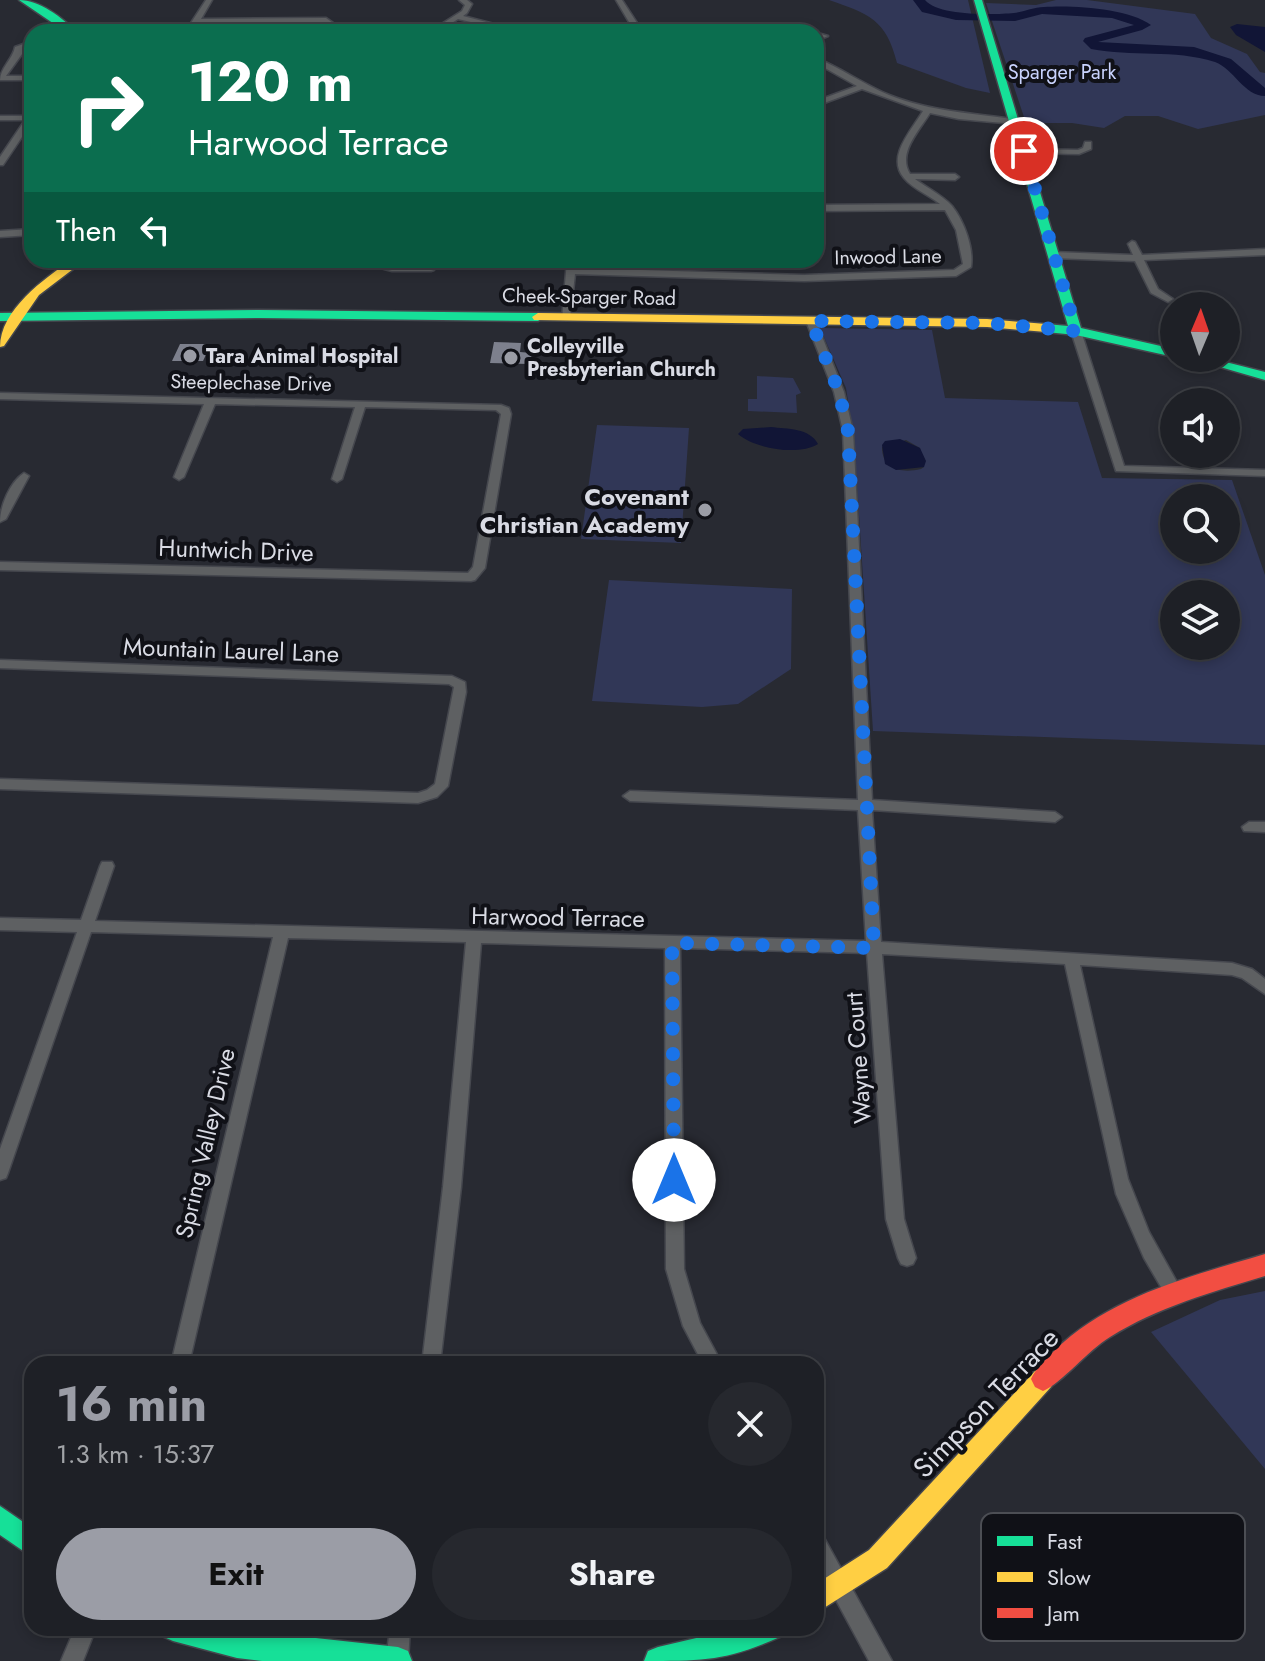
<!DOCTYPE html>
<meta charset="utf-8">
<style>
body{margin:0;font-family:Jost,sans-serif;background:#26282e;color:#f1f3f6;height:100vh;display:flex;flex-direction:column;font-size:30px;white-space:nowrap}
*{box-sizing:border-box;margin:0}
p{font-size:26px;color:#a1a3a7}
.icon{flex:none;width:44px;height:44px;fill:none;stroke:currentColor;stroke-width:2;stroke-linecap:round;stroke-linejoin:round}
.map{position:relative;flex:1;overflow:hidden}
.drawer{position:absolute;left:24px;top:1356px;width:800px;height:280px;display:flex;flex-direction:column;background:#1e2026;border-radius:24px;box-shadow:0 4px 12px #0003,0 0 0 2px #3c3e43}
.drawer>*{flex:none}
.hud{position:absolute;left:24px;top:24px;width:800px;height:244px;border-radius:24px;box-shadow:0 4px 12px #0003,0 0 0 2px #3c3e43;background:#0b6e4f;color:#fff;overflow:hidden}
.needle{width:52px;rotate:2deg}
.fabs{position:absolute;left:1160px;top:292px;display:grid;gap:16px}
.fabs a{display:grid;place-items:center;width:80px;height:80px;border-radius:50%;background:#1e2026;box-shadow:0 4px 12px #0003,0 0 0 2px #3c3e43;font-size:40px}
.pin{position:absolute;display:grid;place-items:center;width:68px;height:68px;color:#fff;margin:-34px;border:4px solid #fff;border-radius:50%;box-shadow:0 2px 8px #0007}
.me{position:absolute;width:88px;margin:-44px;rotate:0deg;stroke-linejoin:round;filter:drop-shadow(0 0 6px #0008)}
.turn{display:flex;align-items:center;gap:28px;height:168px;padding:0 32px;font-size:36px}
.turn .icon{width:104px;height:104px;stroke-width:2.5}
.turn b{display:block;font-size:56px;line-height:68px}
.then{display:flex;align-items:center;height:76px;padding:0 32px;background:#0003;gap:16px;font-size:30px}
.round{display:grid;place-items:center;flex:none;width:84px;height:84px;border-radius:42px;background:#26282e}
.headline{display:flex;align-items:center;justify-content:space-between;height:136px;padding:0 32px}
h1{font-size:48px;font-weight:700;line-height:60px;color:#9b9da6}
.primary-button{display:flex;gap:16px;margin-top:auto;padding:16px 32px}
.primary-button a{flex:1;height:92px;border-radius:48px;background:#9b9da6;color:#111;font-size:32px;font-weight:700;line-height:92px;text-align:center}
.primary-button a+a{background:#26282e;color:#f1f3f6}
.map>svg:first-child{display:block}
</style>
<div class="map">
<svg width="1265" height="1661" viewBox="0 0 1265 1661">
<rect width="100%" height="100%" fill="#282a32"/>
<!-- green -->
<path fill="#313757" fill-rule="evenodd" d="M 829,0 L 968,0 L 990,93 L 966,88 L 897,63 C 886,19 869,14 829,0 Z
M 1056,0 L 1087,0 L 1195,14 L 1211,38 L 1247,54 L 1260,72 L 1265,73 L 1265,115 L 1198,129 L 1158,116 L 1125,116 L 1104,128 L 1072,123 L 1026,123 L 986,3 L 1036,5 Z
M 820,328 L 932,330 L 945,398 L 1078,402 L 1102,478 L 1232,480 L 1265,575 L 1265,745 L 873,731 L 854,438 L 846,388 ZM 906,440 L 920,448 L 924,467 L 921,469 C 903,473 882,471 882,447 ZM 1174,498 L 1226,498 L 1226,550 L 1174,550 ZM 1174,594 L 1226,594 L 1226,646 L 1174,646 Z
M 757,376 L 793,378 L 801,393 L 796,395 L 797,413 L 748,411 L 748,399 L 757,399 Z
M 597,425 L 689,428 L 681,543 L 581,539 Z
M 609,580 L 792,589 L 791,669 L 738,704 L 702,707 L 592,701 Z
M 1265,1291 L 1265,1469 L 1151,1332 L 1220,1300 Z"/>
<!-- water -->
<path fill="#111536" d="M 1237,24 L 1265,27 L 1265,52 L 1236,35 L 1230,27 Z
M 771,427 C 787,429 810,428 818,444 C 799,456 755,449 738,434 L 743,429 Z
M 900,439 L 920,448 L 926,461 L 924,467 L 896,470 L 885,464 L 882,445 L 885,441 Z"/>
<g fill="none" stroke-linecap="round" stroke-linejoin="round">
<!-- river -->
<path fill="#111536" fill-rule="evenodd" d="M 913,0 L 925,0 C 938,16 993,15 1014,13 C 1024,12 1034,7 1044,7 C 1072,5 1128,8 1151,25 L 1142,30 L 1098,42 L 1194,47 L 1231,59 L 1265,88 L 1265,96 C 1244,96 1234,69 1215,62 C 1174,49 1132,57 1091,49 L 1083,41 L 1085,38 L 1134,25 L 1112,18 L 1042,14 L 1015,21 L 956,20 L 922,12 Z"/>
</g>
<!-- building -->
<path fill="#7d808d" d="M 494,342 L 521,343 L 520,352 L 532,353 L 530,364 L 490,363 Z
M 180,344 L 211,344 L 203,361 L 172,361 Z"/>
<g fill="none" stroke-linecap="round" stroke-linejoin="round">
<!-- street casing -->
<g stroke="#45474e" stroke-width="3">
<path id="street" d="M 206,0 L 212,0 L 201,19 L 326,18 L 336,25 L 328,32 L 320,32 L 328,25 L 324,22 L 198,23 L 193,32 L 185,32 Z
M 459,0 L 467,0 L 472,4 L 467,13 L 463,16 L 526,32 L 513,32 L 458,19 L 438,32 L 429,32 L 462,11 L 465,5 Z
M 616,0 L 622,0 L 639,26 L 659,24 L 735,30 L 739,32 L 659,28 L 598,32 L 632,27 Z
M 821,34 L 828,36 L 816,41 L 816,37 Z
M 32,41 L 32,46 L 22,50 L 22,54 L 6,76 L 32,76 L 32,80 L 0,80 C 0,68 13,59 15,47 Z
M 816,58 C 841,68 863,84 889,95 C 931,112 974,113 1018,120 L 1018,124 L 1015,124 L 959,119 L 930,113 C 919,131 897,153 910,174 L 955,174 L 959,177 L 955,180 L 915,179 C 927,188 942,195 952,206 C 964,221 974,248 971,267 L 956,276 L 804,281 L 575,274 L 570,318 L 562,320 L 567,260 L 577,260 L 576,268 L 804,275 L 954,270 L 963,264 L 956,230 L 945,210 L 816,211 L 816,205 L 940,204 C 929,195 913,189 904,178 C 886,157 911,131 923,111 L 862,89 L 816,106 L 816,101 L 857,86 L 816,63 Z
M 0,116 L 32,116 L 32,122 L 3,165 L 0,165 L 0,157 L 25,120 L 0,120 Z
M 1085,142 L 1091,142 L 1091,149 L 1079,154 L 1024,153 L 1020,151 L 1024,149 L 1078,150 L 1083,148 Z
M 32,229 L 32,235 L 0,237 L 0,231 Z
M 1132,241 L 1135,242 L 1142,255 L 1265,249 L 1265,255 L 1144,260 L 1158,289 L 1173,299 L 1168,302 L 1151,293 L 1135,261 L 1053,258 L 1048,255 L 1053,252 L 1133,255 L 1128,244 Z
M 265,260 L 279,260 L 258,268 L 253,265 Z
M 350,260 L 368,260 L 392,265 L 428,265 L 431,260 L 441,260 L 434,270 L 431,271 L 392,271 Z
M 811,318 L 816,321 L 844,392 L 853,431 L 872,800 L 1055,812 L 1062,817 L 1055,822 L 872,810 L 881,942 L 1232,963 L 1252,969 L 1265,979 L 1265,994 L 1242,978 L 1232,975 L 1080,965 L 1128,1179 L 1149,1232 L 1183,1293 L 1180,1299 L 1174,1301 L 1168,1299 L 1144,1258 L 1116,1194 L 1065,964 L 882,954 L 904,1219 L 916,1258 L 913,1264 L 907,1266 L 901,1264 L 898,1258 L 886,1219 L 867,953 L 680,948 L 684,1269 L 700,1323 L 722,1364 L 703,1364 L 683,1326 L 666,1269 L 665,948 L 481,943 L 461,1187 L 440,1364 L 422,1364 L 443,1187 L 466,942 L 288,938 L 189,1364 L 171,1364 L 273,937 L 91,932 L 8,1173 L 6,1178 L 0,1180 L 0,1149 L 77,932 L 0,930 L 0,918 L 81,920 L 100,866 L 102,862 L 112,862 L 114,866 L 95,921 L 866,941 L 858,810 L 630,801 L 623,796 L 630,791 L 858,800 L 843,431 L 834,392 L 806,321 Z
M 1073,329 L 1081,331 L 1124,466 L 1265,470 L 1265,476 L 1116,471 L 1071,331 Z
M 0,393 L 501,405 L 509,408 L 511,414 L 485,568 L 475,580 L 471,581 L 0,570 L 0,562 L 468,573 L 473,567 L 501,414 L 496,410 L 365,407 L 342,479 L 337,482 L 332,479 L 355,407 L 215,404 L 184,477 L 179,480 L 174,477 L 204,404 L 0,399 Z
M 24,473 L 29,476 L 6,519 L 0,522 C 0,506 10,482 24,473 Z
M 0,660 L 452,676 L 465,682 L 466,692 L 448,786 L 437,797 L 418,803 L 0,789 L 0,779 L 418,793 L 427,790 L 435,784 L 454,687 L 449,684 L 0,668 Z
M 1249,822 L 1265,822 L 1265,832 L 1244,831 L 1242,827 Z
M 816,1533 L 823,1536 L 892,1661 L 869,1661 L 816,1563 Z
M 75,1628 L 96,1628 L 83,1661 L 61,1661 Z
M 390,1628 L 410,1628 L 408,1661 L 386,1661 Z"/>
</g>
<!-- fast casing -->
<g stroke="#45474e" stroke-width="3">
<path id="fast" d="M 19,0 C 40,0 61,17 77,32 L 66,32 Z
M 974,0 L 982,0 L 1081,328 L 1174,349 L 1174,357 L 1076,335 L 1046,332 L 1040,328 L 1046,324 L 1068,326 Z
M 260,310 L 538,313 L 544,317 L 538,321 L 260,318 L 0,321 L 0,313 Z
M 1189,358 L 1210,358 L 1265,372 L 1265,380 Z
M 0,1506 L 32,1528 L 32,1557 L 0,1535 Z
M 160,1628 L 224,1628 L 398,1647 L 408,1651 L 412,1661 L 262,1661 L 237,1658 L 173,1641 L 164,1637 Z
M 739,1628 L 784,1628 L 780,1637 C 726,1661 703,1661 644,1661 L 648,1651 L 658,1647 Z"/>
</g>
<!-- slow casing -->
<g stroke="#45474e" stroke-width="3">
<path id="slow" d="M 71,260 L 85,260 L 39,295 L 4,346 L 0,347 C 0,310 44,279 71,260 Z
M 538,313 L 987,319 L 1046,324 L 1052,328 L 1046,332 L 987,327 L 534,320 L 532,317 Z
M 1043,1367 L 1051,1371 L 1055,1379 L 1051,1387 L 887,1568 L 816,1613 L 816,1584 L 869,1550 L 1035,1371 Z"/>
</g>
<!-- jam casing -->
<g stroke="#45474e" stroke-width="3">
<path id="jam" d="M 1265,1254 L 1265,1276 C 1212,1292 1158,1307 1110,1337 C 1088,1350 1062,1383 1043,1391 L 1035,1387 L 1031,1379 C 1036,1368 1045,1360 1054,1351 C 1110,1296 1192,1276 1265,1254 Z"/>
</g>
<!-- street -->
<use href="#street" fill="#5e6062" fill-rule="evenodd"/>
<!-- fast -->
<use href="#fast" fill="#16e098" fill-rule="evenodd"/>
<!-- slow -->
<use href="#slow" fill="#ffcf43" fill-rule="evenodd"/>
<!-- jam -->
<use href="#jam" fill="#f24e42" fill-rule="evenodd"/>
</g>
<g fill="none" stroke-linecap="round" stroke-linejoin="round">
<!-- route -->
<path stroke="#1a73e8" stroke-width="14" stroke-dasharray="0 25.2" d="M 674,1180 L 672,943 L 874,948 L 848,431 L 839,392 L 811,321 L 987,323 L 1076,331 L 1024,151"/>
</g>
<!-- markers -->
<g fill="#9b9da6" stroke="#101117" stroke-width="3">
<circle cx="190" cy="356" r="8"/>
<circle cx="511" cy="358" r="8"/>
<circle cx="705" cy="510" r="8"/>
</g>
<g text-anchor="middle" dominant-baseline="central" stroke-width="8" stroke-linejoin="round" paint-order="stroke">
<!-- far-park labels -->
<g font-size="20" fill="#c9d3fd" stroke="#101117">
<text x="1062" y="72">Sparger Park</text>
</g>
<!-- far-street labels -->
<g font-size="20" fill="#d9dbe4" stroke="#101117">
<text transform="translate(888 257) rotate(-1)">Inwood Lane</text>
<text transform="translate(589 297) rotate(1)">Cheek-Sparger Road</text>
<text transform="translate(251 383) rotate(1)">Steeplechase Drive</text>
</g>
<!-- far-poi labels -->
<g font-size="20" font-weight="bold" fill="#d9dbe4" stroke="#101117" text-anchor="start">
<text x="527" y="346">Colleyville<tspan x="527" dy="23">Presbyterian Church</tspan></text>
<text x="206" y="356">Tara Animal Hospital</text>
</g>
<!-- poi labels -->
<g font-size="24" font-weight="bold" fill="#d9dbe4" stroke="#101117" text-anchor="end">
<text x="689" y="496">Covenant<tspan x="689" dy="28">Christian Academy</tspan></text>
</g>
<!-- street labels -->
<g font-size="24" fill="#d9dbe4" stroke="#101117">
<text transform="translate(236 550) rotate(2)">Huntwich Drive</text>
<text transform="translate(231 650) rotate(2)">Mountain Laurel Lane</text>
<text transform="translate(558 917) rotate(1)">Harwood Terrace</text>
<text transform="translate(858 1058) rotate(-94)">Wayne Court</text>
<text transform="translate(205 1143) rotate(-77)">Spring Valley Drive</text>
</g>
<!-- near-street labels -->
<g font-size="28" fill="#d9dbe4" stroke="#101117">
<text transform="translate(986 1403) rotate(-46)">Simpson Terrace</text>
</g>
</g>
<!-- legend -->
<rect x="981" y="1513" width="264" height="128" rx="12" fill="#101117" stroke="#4c4e54" stroke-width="2"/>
<rect x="997" y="1536" width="36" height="10" fill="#16e098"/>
<rect x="997" y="1572" width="36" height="10" fill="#ffcf43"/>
<rect x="997" y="1608" width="36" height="10" fill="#f24e42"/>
<g font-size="22" fill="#d9dbe4">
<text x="1047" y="1549">Fast</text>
<text x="1047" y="1585">Slow</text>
<text x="1047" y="1621">Jam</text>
</g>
</svg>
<div class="fabs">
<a><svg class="needle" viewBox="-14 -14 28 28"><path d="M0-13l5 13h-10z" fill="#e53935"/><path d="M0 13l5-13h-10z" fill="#a1a3a7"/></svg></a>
<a><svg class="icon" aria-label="sound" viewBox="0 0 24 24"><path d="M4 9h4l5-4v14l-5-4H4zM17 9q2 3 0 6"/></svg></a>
<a><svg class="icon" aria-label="search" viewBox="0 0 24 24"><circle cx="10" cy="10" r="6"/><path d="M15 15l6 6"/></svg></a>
<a><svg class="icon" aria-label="layers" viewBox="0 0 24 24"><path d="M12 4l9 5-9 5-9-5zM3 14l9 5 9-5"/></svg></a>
</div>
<div class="pin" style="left:1024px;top:151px;background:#d93025"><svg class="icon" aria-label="arrive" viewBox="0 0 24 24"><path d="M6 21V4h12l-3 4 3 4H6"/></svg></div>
<svg class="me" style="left:674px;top:1180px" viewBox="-20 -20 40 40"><circle r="19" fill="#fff"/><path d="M0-13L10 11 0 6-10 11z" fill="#1a73e8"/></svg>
<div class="hud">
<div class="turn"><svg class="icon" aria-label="right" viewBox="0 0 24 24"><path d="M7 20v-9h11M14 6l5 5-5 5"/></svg><div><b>120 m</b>Harwood Terrace</div></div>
<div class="then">Then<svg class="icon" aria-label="left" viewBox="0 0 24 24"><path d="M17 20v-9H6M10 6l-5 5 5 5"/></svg></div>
</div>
<section class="drawer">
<div class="headline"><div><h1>16 min</h1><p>1.3 km · 15:37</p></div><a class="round"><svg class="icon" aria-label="close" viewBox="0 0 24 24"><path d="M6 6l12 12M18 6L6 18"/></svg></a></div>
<div class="primary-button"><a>Exit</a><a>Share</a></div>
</section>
</div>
